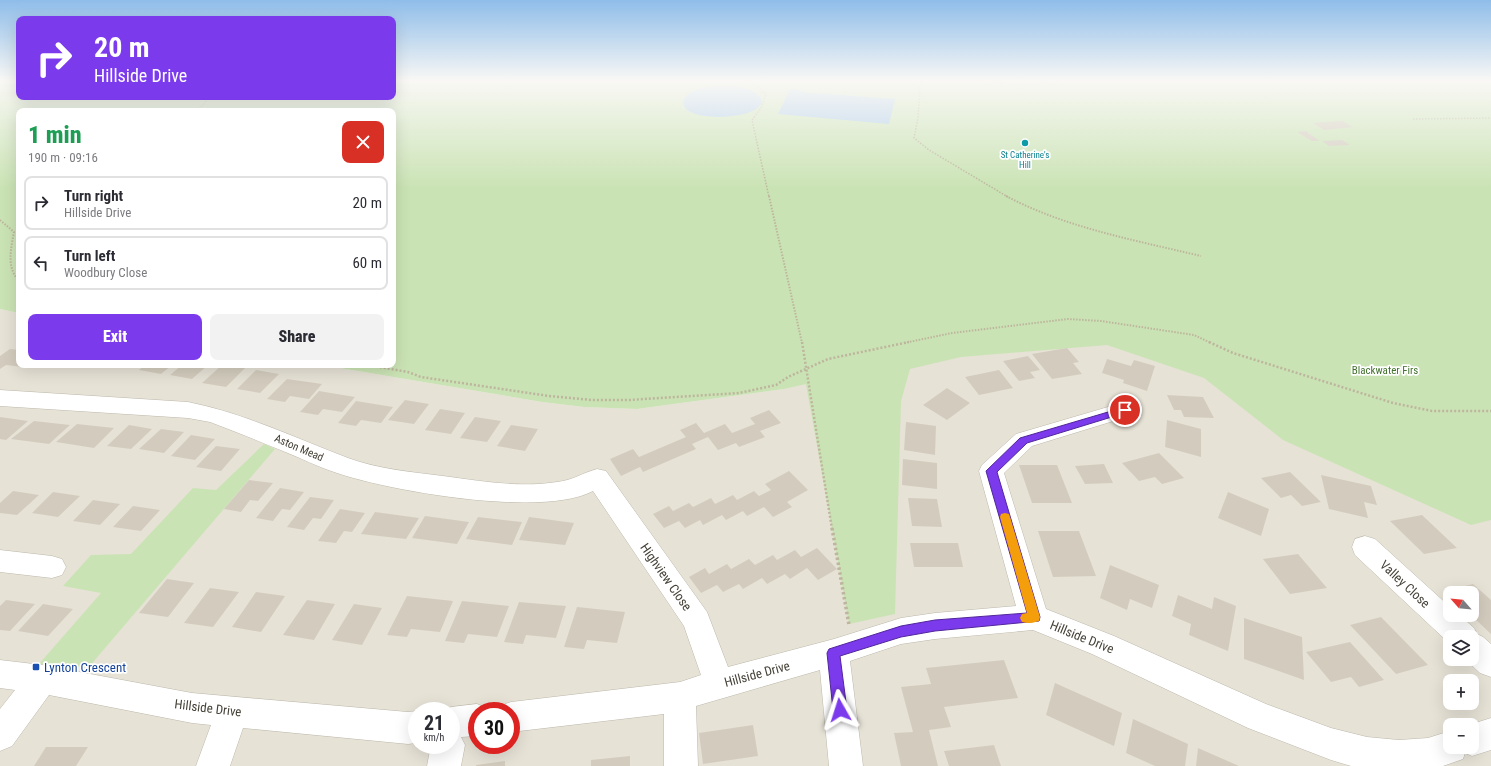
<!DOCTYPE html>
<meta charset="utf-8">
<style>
body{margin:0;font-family:"Roboto Condensed",sans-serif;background:#f2f2f3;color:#2b2b33;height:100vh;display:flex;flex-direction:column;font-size:15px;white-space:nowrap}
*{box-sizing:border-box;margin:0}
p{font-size:13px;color:#7c7c81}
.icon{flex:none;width:22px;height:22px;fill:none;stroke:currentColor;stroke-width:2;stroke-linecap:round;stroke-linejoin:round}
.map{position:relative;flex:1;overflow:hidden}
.sheet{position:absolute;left:16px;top:108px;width:380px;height:260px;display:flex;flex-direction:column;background:#fff;border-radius:8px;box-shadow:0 4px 16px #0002}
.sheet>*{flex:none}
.hud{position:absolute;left:16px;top:16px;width:380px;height:84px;border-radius:8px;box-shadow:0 4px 16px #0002;background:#7c3aed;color:#fff;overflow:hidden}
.needle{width:26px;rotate:297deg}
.tools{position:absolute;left:1443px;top:586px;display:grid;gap:8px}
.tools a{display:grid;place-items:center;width:36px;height:36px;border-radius:8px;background:#fff;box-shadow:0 4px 16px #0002;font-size:20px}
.speed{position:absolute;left:408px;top:702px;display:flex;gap:8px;font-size:20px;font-weight:700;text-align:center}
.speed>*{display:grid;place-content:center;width:52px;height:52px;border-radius:50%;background:#fff;box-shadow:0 4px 16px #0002;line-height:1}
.speed small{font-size:10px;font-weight:400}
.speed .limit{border:6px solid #d22;background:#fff;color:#111}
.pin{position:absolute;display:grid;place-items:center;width:34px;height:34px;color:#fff;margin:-17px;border:2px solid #fff;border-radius:50%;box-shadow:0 1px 4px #0007}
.me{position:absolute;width:44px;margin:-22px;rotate:354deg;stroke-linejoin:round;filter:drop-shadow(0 0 3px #0008)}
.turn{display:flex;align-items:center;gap:14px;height:84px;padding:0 12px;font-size:18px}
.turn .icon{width:52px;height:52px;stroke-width:2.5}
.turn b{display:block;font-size:28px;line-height:34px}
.round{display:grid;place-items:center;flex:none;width:42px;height:42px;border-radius:8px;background:#f2f2f3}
.summary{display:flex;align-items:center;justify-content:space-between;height:68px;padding:0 12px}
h1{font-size:24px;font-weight:800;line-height:30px;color:#1e9e55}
.action{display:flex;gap:8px;margin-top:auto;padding:8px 12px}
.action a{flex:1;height:46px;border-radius:8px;background:#7c3aed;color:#fff;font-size:16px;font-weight:800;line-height:46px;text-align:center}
.action a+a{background:#f2f2f3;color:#2b2b33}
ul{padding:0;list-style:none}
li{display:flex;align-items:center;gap:12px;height:54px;margin:0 8px 6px;padding:0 4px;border:2px solid #e1e1e2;border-radius:8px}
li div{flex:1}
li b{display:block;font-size:15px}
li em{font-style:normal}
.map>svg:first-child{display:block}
</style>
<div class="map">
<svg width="1491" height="766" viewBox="0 0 1491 766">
<rect width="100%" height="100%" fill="#f2f0e8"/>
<!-- residential -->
<path fill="#e6e2d6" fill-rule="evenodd" d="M 0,309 L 19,313 L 19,365 L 322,365 L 542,402 L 584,407 L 637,409 L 784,389 L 972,338 L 1118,334 L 1491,485 L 1491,766 L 0,766 ZM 1450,593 L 1472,593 L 1472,615 L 1450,615 ZM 1450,637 L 1472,637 L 1472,659 L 1450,659 ZM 1450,681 L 1472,681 L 1472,703 L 1450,703 ZM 417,711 L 451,711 L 451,745 L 417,745 ZM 477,711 L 511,711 L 511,745 L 477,745 ZM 1450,725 L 1472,725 L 1472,747 L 1450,747 Z"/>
<!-- green -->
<path fill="#cae3b4" d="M 0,81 L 19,81 L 19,97 L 393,97 L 393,81 L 1491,81 L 1491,520 L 1471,525 L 1283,440 L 1204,378 L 1107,345 L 961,357 L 910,369 L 901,401 L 895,614 L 849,624 L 806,384 L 784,389 L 637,409 L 584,407 L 542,402 L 322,365 L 393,365 L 393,111 L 19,111 L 19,313 L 0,309 Z
M 264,444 L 275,449 L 88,668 L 39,664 L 101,593 L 63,586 L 91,555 L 131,554 L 193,488 L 216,490 Z"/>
<!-- water -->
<path fill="#a9caea" d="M 720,86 C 732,86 749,86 758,95 C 782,119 675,127 684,100 C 688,88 710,87 720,86 Z
M 790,89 L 801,90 L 801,92 L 895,99 L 889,124 L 778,114 Z"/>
<!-- building -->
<path fill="#d3ccbe" d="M 1342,121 L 1353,127 L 1324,130 L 1313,123 Z
M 1307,131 L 1308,133 L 1320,141 L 1312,141 L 1297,132 Z
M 1342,140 L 1350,145 L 1329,146 L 1322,141 Z
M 1067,348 L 1079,362 L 1073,363 L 1082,374 L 1052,379 L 1032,354 Z
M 10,349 L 19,350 L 19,365 L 26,365 L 23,367 L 6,365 L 0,369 L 0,356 Z
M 1028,356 L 1040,370 L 1030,372 L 1035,378 L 1019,381 L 1003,361 Z
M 1107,359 L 1131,366 L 1134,360 L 1155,366 L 1147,391 L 1123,383 L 1124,380 L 1102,373 Z
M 145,365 L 172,365 L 161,374 L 139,370 Z
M 182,365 L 208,365 L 192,379 L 170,375 Z
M 222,365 L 245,368 L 226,387 L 202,383 Z
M 256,370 L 279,374 L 260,393 L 237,389 Z
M 999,370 L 1013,388 L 979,395 L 965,377 Z
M 287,379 L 322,384 L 309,399 L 290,396 L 285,402 L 267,399 Z
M 947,388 L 970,403 L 947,420 L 923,405 Z
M 319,391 L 355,397 L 342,412 L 323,409 L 318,415 L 300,412 Z
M 1167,395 L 1203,397 L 1214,418 L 1184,417 L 1181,410 L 1174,410 Z
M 405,400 L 429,404 L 414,424 L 388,420 Z
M 356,401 L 393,407 L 381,423 L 361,420 L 356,426 L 338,423 Z
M 440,409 L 465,413 L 451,434 L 425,430 Z
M 769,410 L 781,423 L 760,431 L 765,437 L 739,447 L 736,443 L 718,450 L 708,437 L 692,444 L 696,449 L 643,472 L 640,467 L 621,476 L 610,459 L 633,449 L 639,457 L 686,437 L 680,430 L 696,423 L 704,433 L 725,424 L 732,433 L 755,424 L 750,418 Z
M 0,417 L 28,421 L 6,440 L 0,439 Z
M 475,417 L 501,421 L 487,442 L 460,438 Z
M 1167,420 L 1201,429 L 1201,457 L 1165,447 Z
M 34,421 L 70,425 L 49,444 L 11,439 Z
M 906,422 L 936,426 L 935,455 L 904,450 Z
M 77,424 L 114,428 L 94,448 L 56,442 Z
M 129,425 L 152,429 L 131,449 L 107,446 Z
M 511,425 L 538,429 L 525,451 L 497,446 Z
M 161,429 L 184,432 L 164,453 L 139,449 Z
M 191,435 L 215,439 L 195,460 L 171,456 Z
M 216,446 L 240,449 L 221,471 L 196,467 Z
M 1159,453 L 1184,478 L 1162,484 L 1155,477 L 1139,481 L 1122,463 Z
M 903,459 L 937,463 L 937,489 L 902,485 Z
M 1104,464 L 1113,483 L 1085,484 L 1075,466 Z
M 1019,465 L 1057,465 L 1072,503 L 1032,503 Z
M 789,471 L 808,490 L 787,502 L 792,507 L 773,517 L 764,507 L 747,516 L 743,511 L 726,520 L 722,515 L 703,525 L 700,520 L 685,528 L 679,521 L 664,528 L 653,514 L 669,506 L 673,511 L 689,503 L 693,507 L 711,498 L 715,504 L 733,495 L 737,500 L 754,491 L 759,496 L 771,490 L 765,484 Z
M 1290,472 L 1321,502 L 1302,506 L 1291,495 L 1281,498 L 1261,478 Z
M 1321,475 L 1371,486 L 1377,505 L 1364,502 L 1368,518 L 1329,509 Z
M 249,480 L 273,483 L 258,501 L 250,500 L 241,512 L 224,509 Z
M 280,488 L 304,492 L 290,510 L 282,509 L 273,521 L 256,518 Z
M 13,491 L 39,495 L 17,515 L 0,513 L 0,503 Z
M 53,492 L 80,496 L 58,517 L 32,513 Z
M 1228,492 L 1269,509 L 1261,536 L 1218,518 Z
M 310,497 L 334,500 L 321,519 L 313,518 L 304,530 L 287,527 Z
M 908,498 L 937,499 L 942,527 L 912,526 Z
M 93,500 L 120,504 L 100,525 L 73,521 Z
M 133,506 L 160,510 L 141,531 L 113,527 Z
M 340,509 L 365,513 L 352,532 L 344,531 L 336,543 L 318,541 Z
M 375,512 L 419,518 L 406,539 L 361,534 Z
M 1422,515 L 1457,548 L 1424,554 L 1390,521 Z
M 425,516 L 469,522 L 457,544 L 412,538 Z
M 478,517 L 522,522 L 512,545 L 466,539 Z
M 529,517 L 574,523 L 565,545 L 519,540 Z
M 1038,531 L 1079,531 L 1096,576 L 1053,577 Z
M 910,543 L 958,543 L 963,567 L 914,567 Z
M 817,548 L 837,569 L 818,580 L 807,568 L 790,579 L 785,574 L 767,584 L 762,578 L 743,589 L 739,584 L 723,592 L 717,585 L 701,593 L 689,577 L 705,568 L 709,574 L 727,564 L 731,569 L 749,559 L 755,565 L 773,555 L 777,560 L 795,550 L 801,557 Z
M 1298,554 L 1327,588 L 1290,594 L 1263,559 Z
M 1110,565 L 1159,585 L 1152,608 L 1130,599 L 1127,610 L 1100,598 Z
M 167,579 L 194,583 L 168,617 L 139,613 Z
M 1473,584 L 1491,600 L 1491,634 L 1471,615 L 1472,593 L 1450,593 L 1450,595 L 1446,591 Z
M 210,588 L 239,592 L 213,627 L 184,623 Z
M 256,592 L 285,596 L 261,632 L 232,627 Z
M 1178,595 L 1212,609 L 1214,597 L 1236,606 L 1228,651 L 1189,635 L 1191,624 L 1172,616 Z
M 407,596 L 453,601 L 440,632 L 411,629 L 407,637 L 387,635 Z
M 6,600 L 35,604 L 10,631 L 0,630 L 0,606 Z
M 307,600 L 335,604 L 314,640 L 283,635 Z
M 462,601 L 509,606 L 497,637 L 468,634 L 464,643 L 445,641 Z
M 519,602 L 566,606 L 556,638 L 526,635 L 523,644 L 504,642 Z
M 43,604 L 73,609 L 48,636 L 18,631 Z
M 354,604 L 382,608 L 362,645 L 332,640 Z
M 577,607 L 625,612 L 617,643 L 587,640 L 584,649 L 564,647 Z
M 1381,617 L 1428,665 L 1396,674 L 1350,625 Z
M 1244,618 L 1302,637 L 1304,680 L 1244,659 Z
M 1350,642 L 1384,680 L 1359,687 L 1351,677 L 1331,682 L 1306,652 Z
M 1004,660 L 1018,698 L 944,707 L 951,727 L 929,730 L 938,766 L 901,766 L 894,733 L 913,732 L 901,687 L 931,684 L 926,668 Z
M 1055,683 L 1122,713 L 1114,746 L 1046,715 Z
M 1133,719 L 1188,744 L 1185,766 L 1155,766 L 1126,753 Z
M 753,725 L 758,756 L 703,764 L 699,733 Z
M 994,745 L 1001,766 L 949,766 L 944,751 Z
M 46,747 L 88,747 L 76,766 L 34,766 Z
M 1198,748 L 1239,766 L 1196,766 Z
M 630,756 L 630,766 L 591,766 L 591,760 Z
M 505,761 L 505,766 L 476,766 L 476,765 Z"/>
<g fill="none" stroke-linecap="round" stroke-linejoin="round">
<!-- street casing -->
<g stroke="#bdb8ab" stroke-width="1">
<path id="street" d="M 0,390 L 188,402 C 244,413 295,438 348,458 C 378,469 411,472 443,476 C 480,481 520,488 557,482 C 574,480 582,473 597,469 L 606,471 L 707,612 L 728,667 L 834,639 L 901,618 L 935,613 L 1016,606 L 979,471 L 982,465 L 1016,434 L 1125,402 L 1133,405 L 1136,410 L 1133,415 L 1032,446 L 1004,473 L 1046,609 L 1114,636 L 1266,704 L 1331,728 L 1367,737 L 1399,740 L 1428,738 L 1450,731 L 1450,747 L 1472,747 L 1472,725 L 1469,725 L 1491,718 L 1491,750 L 1472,756 L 1465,753 L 1463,759 L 1443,766 L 1351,766 L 1331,760 L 1248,728 L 1092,654 L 1033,630 L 935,639 L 901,644 L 850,661 L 863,766 L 829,766 L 820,670 L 696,706 L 698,766 L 664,766 L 664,714 L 511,732 L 511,711 L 498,711 L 500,706 L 511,702 L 680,682 L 701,675 L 684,626 L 593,491 C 543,518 390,491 337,473 C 318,467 301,458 283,451 C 259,441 234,431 210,422 L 188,418 L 0,406 Z
M 1365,536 L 1375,539 L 1450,607 L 1450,615 L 1459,615 L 1474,628 L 1477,634 L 1483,637 L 1491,644 L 1491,677 L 1480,673 L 1465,659 L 1472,659 L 1472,637 L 1450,637 L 1450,644 L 1355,555 L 1352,547 L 1355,539 Z
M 0,550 L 52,556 L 62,559 L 66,567 L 62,575 L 52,578 L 0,572 Z
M 0,660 L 42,665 L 192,693 L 408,712 L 417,711 L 417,743 L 408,744 L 243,728 L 230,766 L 196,766 L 211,725 L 192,723 L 49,695 L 12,746 L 0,751 L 0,709 L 15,690 L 0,688 Z
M 477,704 L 488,709 L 489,711 L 477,711 L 477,736 L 461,737 L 465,745 L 461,766 L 427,766 L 431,745 L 451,745 L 451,711 L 442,711 L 451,707 Z"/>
</g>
<!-- path-far3 -->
<path stroke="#bdb59d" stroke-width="1.5" stroke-dasharray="1.5 1.5" stroke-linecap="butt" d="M 751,81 L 766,94 L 761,108 L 752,120 L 769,197
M 912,81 L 920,88 L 918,118 L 914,138 L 929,150 L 1008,197
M 976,81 L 1024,86 L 1058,81
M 0,86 L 19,85
M 197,111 L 210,97
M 1413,119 L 1491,118"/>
<!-- path-far2 -->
<path stroke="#bdb59d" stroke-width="2" stroke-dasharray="1.5 1.5" stroke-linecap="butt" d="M 769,196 L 802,343
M 1006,196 C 1067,228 1134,240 1201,256
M 0,220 L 14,232 C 11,249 6,267 19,281
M 904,343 L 952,333 L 1068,319 L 1101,321 L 1194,335 L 1211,343"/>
<!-- path-far1 -->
<path stroke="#bdb59d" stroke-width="2.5" stroke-dasharray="2 2" stroke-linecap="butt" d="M 802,342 L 832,529
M 1209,342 L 1233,353 L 1393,403 L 1432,411 L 1491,411
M 368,365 L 408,372 L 421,377 L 549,396 L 592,400 L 629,400 L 739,393 L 776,385 L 788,377 L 828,359 L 909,342"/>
<!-- path -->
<path stroke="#bdb59d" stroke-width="3.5" stroke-dasharray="2.5 2.5" stroke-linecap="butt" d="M 832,528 L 849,625"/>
<!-- street -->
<use href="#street" fill="#fff" fill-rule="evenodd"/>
</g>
<!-- sky -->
<linearGradient id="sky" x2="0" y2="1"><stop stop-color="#8fbde9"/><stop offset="0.43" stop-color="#f9f8f5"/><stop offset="1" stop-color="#f9f8f5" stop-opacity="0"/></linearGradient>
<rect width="1491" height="188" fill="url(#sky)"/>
<!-- route -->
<path fill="#7c3aed" stroke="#51269a" d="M 1125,407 L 1128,408 L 1129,410 L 1128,412 L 1027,443 L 997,472 L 1040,617 L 1039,621 L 935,631 L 901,637 L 840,656 L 847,710 L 845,714 L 840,716 L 835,714 L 833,710 L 827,653 L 829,649 L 901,626 L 935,620 L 1027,613 L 986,471 L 1020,438 Z"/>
<!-- slow -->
<path fill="#f59e0b" d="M 1005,513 L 1009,514 L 1010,517 L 1040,617 L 1039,621 C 1033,623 1028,624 1022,622 L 1020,618 L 1022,614 L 1027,613 L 1000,517 L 1001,514 Z"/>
<!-- markers -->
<circle fill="#0f9aa8" stroke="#fff" stroke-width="1.5" cx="1025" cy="143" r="4"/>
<rect fill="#1a4fb4" stroke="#fff" stroke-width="1.5" x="32" y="663" width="8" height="8" rx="2"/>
<g text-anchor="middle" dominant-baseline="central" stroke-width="3.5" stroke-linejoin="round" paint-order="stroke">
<!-- far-culture labels -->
<g font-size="9" fill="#0d838f" stroke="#fff">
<text x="1025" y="155">St Catherine's<tspan x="1025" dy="10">Hill</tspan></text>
</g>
<!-- park labels -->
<g font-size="11" fill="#43722f" stroke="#fff">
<text x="1385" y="370">Blackwater Firs</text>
</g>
<!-- street labels -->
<g font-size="11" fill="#454137" stroke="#fff">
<text transform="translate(299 448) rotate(23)">Aston Mead</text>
</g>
<!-- near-street labels -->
<g font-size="13" fill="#454137" stroke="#fff">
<text transform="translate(666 577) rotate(55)">Highview Close</text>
<text transform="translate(1405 584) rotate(43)">Valley Close</text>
<text transform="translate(1082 637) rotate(22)">Hillside Drive</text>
<text transform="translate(757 674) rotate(-15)">Hillside Drive</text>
<text transform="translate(208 708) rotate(7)">Hillside Drive</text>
</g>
<!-- near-transit labels -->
<g font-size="13" fill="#164399" stroke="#fff" text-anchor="start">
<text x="44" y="667">Lynton Crescent</text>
</g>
</g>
</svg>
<div class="tools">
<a><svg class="needle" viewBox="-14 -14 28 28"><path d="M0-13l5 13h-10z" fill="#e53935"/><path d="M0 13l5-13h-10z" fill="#7c7c81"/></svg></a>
<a><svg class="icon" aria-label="layers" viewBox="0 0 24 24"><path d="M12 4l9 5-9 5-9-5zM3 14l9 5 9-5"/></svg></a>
<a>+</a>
<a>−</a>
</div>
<div class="speed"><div>21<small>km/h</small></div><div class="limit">30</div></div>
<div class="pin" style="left:1125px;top:410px;background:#d93025"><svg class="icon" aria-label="arrive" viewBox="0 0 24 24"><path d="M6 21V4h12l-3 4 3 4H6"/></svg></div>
<svg class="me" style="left:840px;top:710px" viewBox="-20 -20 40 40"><path d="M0-17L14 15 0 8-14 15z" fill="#7c3aed" stroke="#fff" stroke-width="4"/></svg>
<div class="hud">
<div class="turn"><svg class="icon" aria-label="right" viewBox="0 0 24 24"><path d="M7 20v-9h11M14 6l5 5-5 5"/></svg><div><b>20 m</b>Hillside Drive</div></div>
</div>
<section class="sheet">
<div class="summary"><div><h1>1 min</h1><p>190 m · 09:16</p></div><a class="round" style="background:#d93025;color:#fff"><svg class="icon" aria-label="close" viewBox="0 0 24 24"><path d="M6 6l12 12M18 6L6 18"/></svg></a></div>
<ul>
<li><svg class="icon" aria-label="right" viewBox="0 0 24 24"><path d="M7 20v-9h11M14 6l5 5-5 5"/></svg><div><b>Turn right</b><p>Hillside Drive</p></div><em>20 m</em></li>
<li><svg class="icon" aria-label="left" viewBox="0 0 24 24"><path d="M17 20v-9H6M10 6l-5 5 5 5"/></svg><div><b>Turn left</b><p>Woodbury Close</p></div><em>60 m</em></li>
</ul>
<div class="action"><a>Exit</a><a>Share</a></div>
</section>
</div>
